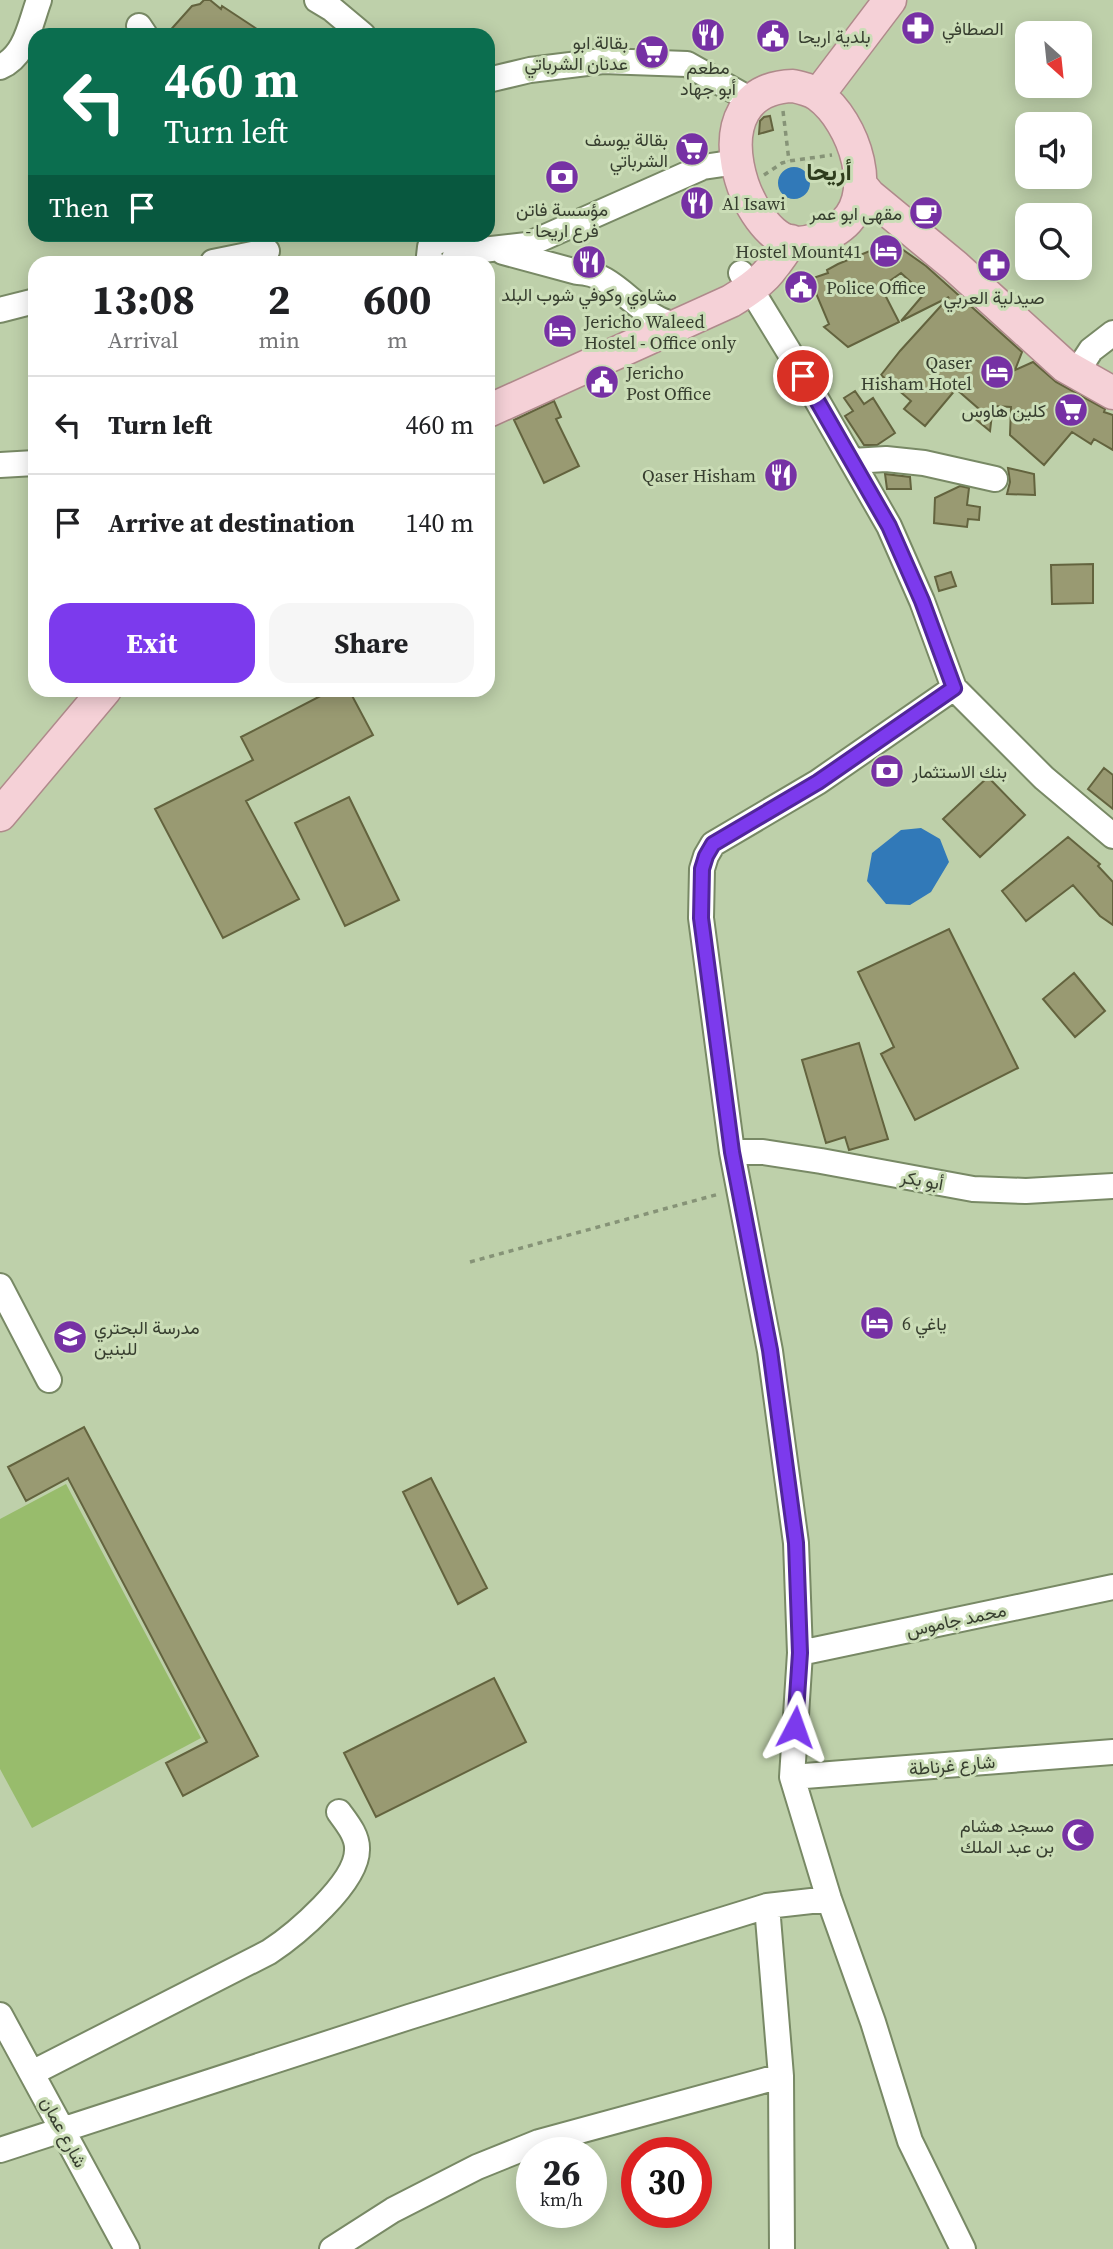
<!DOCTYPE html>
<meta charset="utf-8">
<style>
body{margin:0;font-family:"Source Serif 4",Vazirmatn,serif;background:#f6f6f6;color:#202124;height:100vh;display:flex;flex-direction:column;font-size:26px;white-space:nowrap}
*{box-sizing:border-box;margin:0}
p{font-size:23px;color:#757577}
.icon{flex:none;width:38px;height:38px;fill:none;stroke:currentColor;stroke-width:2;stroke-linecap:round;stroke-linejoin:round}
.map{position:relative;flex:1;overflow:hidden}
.drawer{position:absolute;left:28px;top:256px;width:467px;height:441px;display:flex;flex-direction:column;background:#fff;border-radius:21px;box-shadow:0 4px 18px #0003}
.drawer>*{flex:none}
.guide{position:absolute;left:28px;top:28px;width:467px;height:214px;border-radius:21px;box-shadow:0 4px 18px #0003;background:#0b6e4f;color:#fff;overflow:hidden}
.needle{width:46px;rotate:153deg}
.buttons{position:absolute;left:1015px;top:21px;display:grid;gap:14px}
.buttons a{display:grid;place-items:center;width:77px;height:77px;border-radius:14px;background:#fff;box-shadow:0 4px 18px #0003;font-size:35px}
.speed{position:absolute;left:516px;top:2137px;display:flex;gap:14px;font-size:35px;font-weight:700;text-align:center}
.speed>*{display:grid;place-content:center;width:91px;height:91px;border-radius:50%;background:#fff;box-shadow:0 4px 18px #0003;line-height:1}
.speed small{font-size:18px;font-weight:400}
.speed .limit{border:10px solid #d22;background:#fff;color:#111}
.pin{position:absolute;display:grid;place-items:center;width:60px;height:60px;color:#fff;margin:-30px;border:4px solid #fff;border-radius:50%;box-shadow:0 2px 7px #0007}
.me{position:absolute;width:77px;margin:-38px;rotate:4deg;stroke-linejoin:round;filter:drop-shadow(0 0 5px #0008)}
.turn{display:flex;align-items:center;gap:24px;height:147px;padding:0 21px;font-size:32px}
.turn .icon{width:91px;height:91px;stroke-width:2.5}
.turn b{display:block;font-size:49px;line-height:60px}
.then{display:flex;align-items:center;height:66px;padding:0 21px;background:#0003;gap:14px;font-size:26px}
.eta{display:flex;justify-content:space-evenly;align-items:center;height:119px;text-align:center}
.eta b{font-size:42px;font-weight:700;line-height:49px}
.primary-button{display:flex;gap:14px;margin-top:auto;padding:14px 21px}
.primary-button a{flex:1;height:80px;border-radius:21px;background:#7c3aed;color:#fff;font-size:28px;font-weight:700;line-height:80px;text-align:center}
.primary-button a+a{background:#f6f6f6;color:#202124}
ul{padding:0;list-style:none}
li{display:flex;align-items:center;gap:21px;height:98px;padding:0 21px;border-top:2px solid #e0e0e0}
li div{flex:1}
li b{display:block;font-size:26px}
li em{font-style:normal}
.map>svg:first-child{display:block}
</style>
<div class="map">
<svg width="1113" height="2249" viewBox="0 0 1113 2249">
<rect width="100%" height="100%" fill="#bed0aa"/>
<!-- green -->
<path fill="#98bc6c" d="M 66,1484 L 201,1738 L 32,1828 L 0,1769 L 0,1519 Z"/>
<!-- water -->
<path fill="#3179b8" d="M778 183a16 16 0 1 1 32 0a16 16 0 1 1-32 0Z
M 921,828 L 940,839 L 949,862 L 931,892 L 910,905 L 886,904 L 867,881 L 872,853 L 901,830 Z"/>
<!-- building -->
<path fill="#999a72" stroke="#63633e" stroke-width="2" d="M 204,0 L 210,0 L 221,9 L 222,6 L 266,35 L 166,35 L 192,6 L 200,4 Z
M 770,116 L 773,130 L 759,134 L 760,121 L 764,117 Z
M 892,242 L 926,266 L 1022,352 L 1015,370 L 1033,362 L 1056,382 L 1105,409 L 1104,412 L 1113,415 L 1113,450 L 1094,439 L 1091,444 L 1072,432 L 1044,465 L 1010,435 L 1011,407 L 993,406 L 990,431 L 973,417 L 979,409 L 956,389 L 925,426 L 904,409 L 911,401 L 881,375 L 900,351 L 949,297 L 901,321 L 924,294 L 901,273 L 881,287 L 899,322 L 848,347 L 824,327 L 829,324 L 810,279 L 828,273 L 827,270 L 838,264 Z
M 855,391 L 864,404 L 873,398 L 895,433 L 877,445 L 864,445 L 845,416 L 853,411 L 844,398 Z
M 554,401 L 561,417 L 556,419 L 579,466 L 544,483 L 514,420 Z
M 1008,468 L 1034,474 L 1035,495 L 1007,494 L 1010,482 Z
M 885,474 L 910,477 L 911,489 L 887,489 Z
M 960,486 L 969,488 L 967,505 L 980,507 L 979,520 L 968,519 L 967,527 L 934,523 L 935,498 Z
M 1093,564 L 1093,603 L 1052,604 L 1051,565 Z
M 951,572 L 956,586 L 939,591 L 935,577 Z
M 332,690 L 349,690 L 373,735 L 246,801 L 299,899 L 223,938 L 155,809 L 253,760 L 241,737 Z
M 1104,768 L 1113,775 L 1113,809 L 1088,789 Z
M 988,777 L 1025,815 L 980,857 L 943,819 Z
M 349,797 L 399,900 L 345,926 L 295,823 Z
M 1068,837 L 1100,864 L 1098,866 L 1113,882 L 1113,925 L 1100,916 L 1073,885 L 1026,921 L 1002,891 Z
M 949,929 L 1018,1068 L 915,1120 L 881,1054 L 894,1047 L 858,972 Z
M 1074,973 L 1105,1011 L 1075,1037 L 1043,999 Z
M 859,1043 L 888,1139 L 849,1150 L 845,1137 L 826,1143 L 802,1060 Z
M 84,1427 L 258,1756 L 183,1796 L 166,1763 L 207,1742 L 68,1478 L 26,1501 L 8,1467 Z
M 431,1478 L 487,1588 L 458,1604 L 403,1492 Z
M 494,1678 L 526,1742 L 376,1817 L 344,1753 Z"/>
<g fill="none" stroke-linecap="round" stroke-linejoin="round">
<!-- minor casing -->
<g stroke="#788965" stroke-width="28">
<path id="minor" d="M 317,0 L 332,9 L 363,35
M 139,26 L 145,35
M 0,67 C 26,56 30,24 39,0
M 488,80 L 530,70 L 603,61 L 687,64 L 751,100
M 503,252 L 577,272 C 609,272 629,303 655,317 C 661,321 669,323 676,326
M 456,253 L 527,245 L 703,167 L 737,162
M 213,262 L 267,251
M 432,262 L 429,256 L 430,247 L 441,239 C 454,241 460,251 452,262
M 741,273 L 791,355 L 889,526 L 922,601 L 954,688 L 1044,778 L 1113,836
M 0,310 L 35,301
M 1076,373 L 1091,350 L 1113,333
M 852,461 L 886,459 L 924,463 L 995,479
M 0,465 L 35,463
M 954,688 L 818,782 L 713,844 L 706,856 L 702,869 L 701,918 L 732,1152 L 770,1351 L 796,1543 L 800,1653 L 792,1777 L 829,1899 L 873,2022 L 910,2141 L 963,2249
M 732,1152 L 763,1152 L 821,1161 L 973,1189 L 1026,1191 L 1113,1186
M 0,1286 L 49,1380
M 800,1653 L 1113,1587
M 792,1777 L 1113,1752
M 767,1906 L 781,2076 L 782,2249
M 0,2015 L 127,2249
M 32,2073 L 269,1952 C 295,1935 357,1883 357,1850 C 358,1836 347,1823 339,1812
M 0,2150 L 409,2017 L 767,1906 L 829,1899
M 332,2249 L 393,2210 L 477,2167 L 539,2142 L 781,2076"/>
</g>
<!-- major casing -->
<g stroke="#af8a8b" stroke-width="35">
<path id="major" d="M 793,86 C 802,88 811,90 818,95 C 854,121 882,200 837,229 C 826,236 811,243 797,243 C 745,241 692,89 793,86 Z
M 818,95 L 890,0
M 860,184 L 869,195 L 955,266 L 1065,366 L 1113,393
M 488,411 L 731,301 C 763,282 771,272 791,241
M 0,815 L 105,690"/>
</g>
<!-- path -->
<path stroke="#869377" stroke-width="3.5" stroke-dasharray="5 5" stroke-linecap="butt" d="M 783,111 L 789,161
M 764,175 L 782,163 L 789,161 L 832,155
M 470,1262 L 719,1194"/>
<!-- minor -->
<use href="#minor" stroke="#fff" stroke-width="24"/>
<!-- major -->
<use href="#major" stroke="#f5d1d7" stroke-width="32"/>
</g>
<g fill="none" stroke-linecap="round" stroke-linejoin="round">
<!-- route casing -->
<g stroke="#51269a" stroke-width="18">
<path id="route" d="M 795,1727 L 800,1653 L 796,1543 L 770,1350 L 732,1152 L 701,918 L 702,869 L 706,856 L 713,844 L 818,782 L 954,688 L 922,601 L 889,526 L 803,376"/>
</g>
<!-- route -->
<use href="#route" stroke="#7c3aed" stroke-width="12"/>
</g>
<!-- icons -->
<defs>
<g id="pharmacy-disc" transform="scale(1.75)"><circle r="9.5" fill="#7631a4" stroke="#cbddb7"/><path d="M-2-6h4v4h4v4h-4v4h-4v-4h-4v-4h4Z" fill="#fff"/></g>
<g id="restaurant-disc" transform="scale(1.75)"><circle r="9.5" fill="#7631a4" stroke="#cbddb7"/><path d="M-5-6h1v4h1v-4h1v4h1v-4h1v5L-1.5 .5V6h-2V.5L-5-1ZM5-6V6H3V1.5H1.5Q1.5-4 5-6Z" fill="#fff"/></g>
<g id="civic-disc" transform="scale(1.75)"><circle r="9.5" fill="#7631a4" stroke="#cbddb7"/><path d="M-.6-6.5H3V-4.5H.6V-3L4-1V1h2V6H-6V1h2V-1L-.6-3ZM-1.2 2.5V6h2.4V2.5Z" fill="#fff"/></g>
<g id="supermarket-disc" transform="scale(1.75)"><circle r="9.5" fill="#7631a4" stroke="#cbddb7"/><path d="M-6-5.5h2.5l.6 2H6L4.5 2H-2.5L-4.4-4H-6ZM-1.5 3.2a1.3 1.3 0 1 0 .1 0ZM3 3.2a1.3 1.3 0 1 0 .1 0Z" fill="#fff"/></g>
<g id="bank-disc" transform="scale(1.75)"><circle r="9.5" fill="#7631a4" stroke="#cbddb7"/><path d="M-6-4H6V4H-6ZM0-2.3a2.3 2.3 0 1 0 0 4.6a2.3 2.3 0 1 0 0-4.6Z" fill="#fff"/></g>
<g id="cafe-disc" transform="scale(1.75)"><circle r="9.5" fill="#7631a4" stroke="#cbddb7"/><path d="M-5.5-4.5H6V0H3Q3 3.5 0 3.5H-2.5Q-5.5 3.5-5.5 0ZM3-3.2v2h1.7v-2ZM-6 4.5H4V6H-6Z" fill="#fff"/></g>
<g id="hotel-disc" transform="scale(1.75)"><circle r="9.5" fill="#7631a4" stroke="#cbddb7"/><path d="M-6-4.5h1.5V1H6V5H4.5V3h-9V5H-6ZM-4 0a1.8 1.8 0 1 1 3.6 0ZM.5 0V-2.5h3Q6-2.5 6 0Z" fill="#fff"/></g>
<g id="school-disc" transform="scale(1.75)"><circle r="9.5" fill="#7631a4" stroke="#cbddb7"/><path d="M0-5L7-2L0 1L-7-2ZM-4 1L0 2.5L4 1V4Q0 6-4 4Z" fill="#fff"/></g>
<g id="mosque-disc" transform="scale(1.75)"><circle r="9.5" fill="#7631a4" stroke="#cbddb7"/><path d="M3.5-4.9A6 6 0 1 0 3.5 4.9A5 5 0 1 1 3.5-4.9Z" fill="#fff"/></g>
</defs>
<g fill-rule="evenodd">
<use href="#pharmacy-disc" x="918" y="28"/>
<use href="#restaurant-disc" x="708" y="35"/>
<use href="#civic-disc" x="773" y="36"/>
<use href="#supermarket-disc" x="652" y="52"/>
<use href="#supermarket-disc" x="692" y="149"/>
<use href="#bank-disc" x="562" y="177"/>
<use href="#restaurant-disc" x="697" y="203"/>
<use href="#cafe-disc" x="926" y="213"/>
<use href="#hotel-disc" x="886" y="251"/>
<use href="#restaurant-disc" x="589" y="262"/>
<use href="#pharmacy-disc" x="994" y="265"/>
<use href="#civic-disc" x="801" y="287"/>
<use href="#hotel-disc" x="560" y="331"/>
<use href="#hotel-disc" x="997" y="372"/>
<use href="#civic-disc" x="602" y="382"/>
<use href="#supermarket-disc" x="1071" y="410"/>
<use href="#restaurant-disc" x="781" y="475"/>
<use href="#bank-disc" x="887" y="771"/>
<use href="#hotel-disc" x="877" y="1323"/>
<use href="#school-disc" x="70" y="1337"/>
<use href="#mosque-disc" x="1078" y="1835"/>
</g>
<g text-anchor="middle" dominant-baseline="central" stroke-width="6" stroke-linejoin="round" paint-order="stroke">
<!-- poi labels -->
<g font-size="18" fill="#373e2f" stroke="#cbddb7" text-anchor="start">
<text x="942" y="28">الصطافي</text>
<text x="798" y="36">بلدية اريحا</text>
<text x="628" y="42" text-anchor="end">بقالة ابو<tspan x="628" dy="21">عدنان الشرباتي</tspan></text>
<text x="708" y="67" text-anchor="middle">مطعم<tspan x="708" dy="21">أبو جهاد</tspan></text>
<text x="668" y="139" text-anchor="end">بقالة يوسف<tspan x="668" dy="21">الشرباتي</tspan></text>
<text x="722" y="203">Al Isawi</text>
<text x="562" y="209" text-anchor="middle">مؤسسة فاتن<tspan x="562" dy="21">- فرع اريحا</tspan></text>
<text x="902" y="213" text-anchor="end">مقهى ابو عمر</text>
<text x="862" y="251" text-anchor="end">Hostel Mount41</text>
<text x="826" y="287">Police Office</text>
<text x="589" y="294" text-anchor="middle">مشاوي وكوفي شوب البلد</text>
<text x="994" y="297" text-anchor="middle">صيدلية العربي</text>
<text x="584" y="321">Jericho Waleed<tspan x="584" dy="21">Hostel - Office only</tspan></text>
<text x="972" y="362" text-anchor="end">Qaser<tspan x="972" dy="21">Hisham Hotel</tspan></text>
<text x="626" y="372">Jericho<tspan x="626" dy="21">Post Office</tspan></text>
<text x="1046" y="410" text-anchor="end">كلين هاوس</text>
<text x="756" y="475" text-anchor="end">Qaser Hisham</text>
<text x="912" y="771">بنك الاستثمار</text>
<text x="902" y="1323">ياغي 6</text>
<text x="94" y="1327">مدرسة البحتري<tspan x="94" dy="21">للبنين</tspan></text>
<text x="1054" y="1825" text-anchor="end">مسجد هشام<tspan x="1054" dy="21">بن عبد الملك</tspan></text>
</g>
<!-- street labels -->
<g font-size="18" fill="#373e2f" stroke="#cbddb7">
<text transform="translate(922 1180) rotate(10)">أبو بكر</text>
<text transform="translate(956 1620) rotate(-12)">محمد جاموس</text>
<text transform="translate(952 1765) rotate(-5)">شارع غرناطة</text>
<text transform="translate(64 2132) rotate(62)">شارع عمان</text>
</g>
<!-- district labels -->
<g font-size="24" font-weight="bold" fill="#2e3c1c" stroke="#cbddb7">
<text x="829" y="171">أريحا</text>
</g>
</g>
</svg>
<div class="buttons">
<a><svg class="needle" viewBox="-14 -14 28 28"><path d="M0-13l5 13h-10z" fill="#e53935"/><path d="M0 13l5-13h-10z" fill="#757577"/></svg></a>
<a><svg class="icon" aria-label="sound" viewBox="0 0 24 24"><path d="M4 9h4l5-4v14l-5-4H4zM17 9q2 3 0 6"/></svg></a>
<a><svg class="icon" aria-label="search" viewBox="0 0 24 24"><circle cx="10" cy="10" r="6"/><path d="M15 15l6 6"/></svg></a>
</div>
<div class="speed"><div>26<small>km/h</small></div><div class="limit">30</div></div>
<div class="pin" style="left:803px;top:376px;background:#d93025"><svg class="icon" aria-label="arrive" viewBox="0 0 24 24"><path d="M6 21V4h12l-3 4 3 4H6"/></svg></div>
<svg class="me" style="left:795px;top:1727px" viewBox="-20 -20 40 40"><path d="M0-17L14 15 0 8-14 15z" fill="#7c3aed" stroke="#fff" stroke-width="4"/></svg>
<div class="guide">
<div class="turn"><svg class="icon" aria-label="left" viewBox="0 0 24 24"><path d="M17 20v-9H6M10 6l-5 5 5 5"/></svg><div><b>460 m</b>Turn left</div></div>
<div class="then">Then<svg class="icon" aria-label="arrive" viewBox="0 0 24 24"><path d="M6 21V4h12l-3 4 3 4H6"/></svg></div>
</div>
<section class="drawer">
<div class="eta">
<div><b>13:08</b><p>Arrival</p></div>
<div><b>2</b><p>min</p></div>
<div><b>600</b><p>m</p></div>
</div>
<ul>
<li><svg class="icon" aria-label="left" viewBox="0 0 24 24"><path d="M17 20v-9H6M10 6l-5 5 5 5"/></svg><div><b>Turn left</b></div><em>460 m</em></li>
<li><svg class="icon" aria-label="arrive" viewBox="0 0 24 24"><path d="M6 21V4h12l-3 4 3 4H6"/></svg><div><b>Arrive at destination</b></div><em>140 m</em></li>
</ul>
<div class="primary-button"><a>Exit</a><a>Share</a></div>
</section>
</div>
